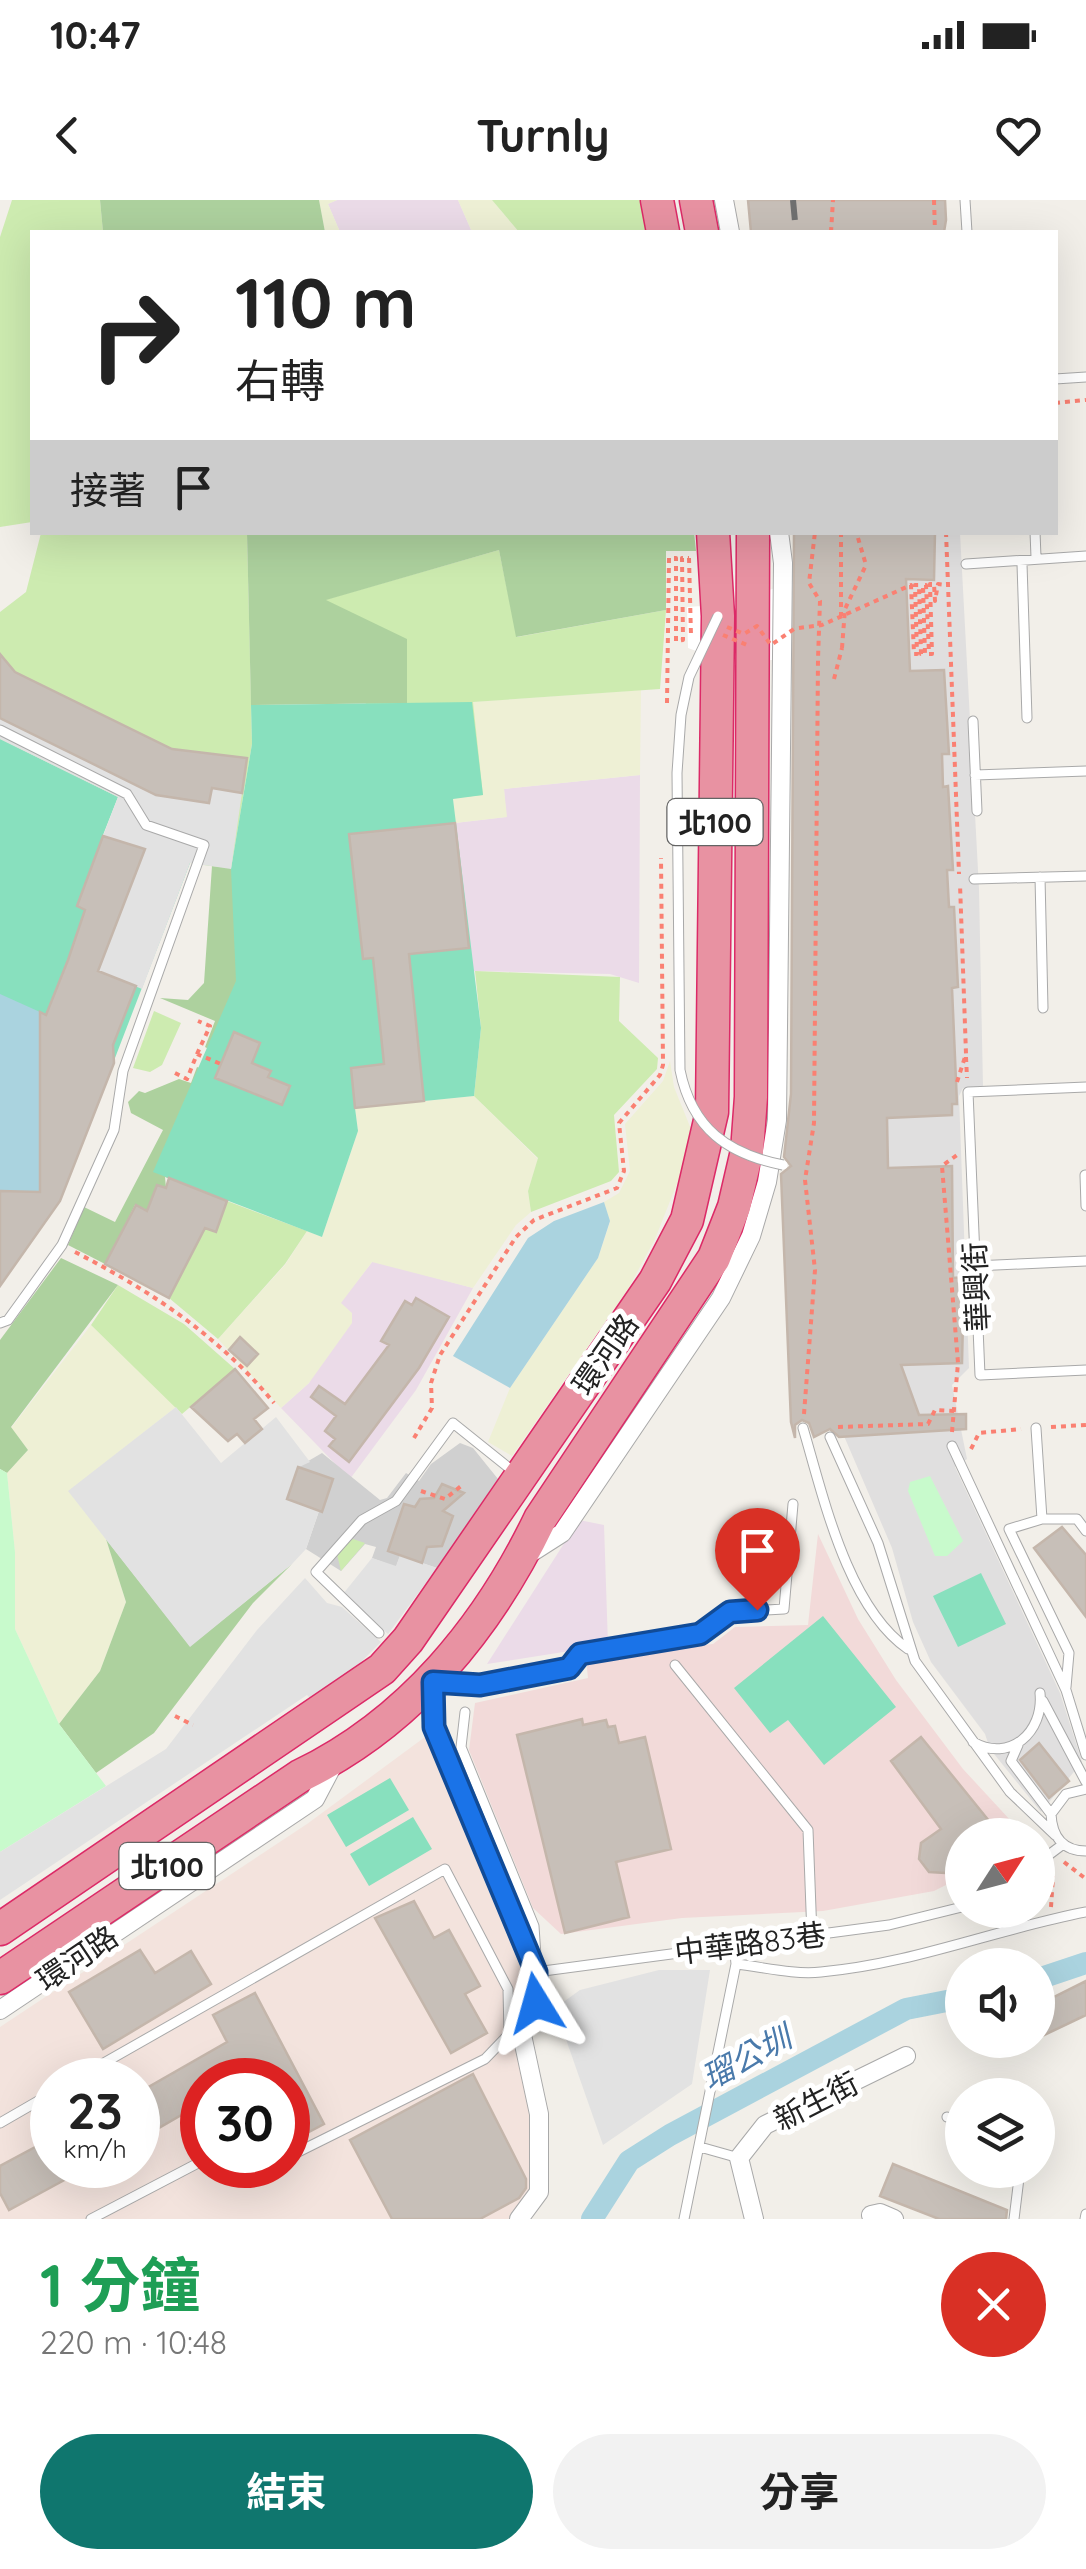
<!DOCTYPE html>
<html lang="zh-TW">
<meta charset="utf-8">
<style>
body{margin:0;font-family:Quicksand,"Noto Sans TC",sans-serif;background:#f2f2f2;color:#222;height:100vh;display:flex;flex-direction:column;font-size:38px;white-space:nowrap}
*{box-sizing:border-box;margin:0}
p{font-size:32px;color:#767676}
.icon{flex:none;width:55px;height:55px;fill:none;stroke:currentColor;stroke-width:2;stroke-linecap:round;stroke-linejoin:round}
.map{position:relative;height:2019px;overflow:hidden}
.details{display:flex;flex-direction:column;background:#fff;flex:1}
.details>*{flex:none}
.top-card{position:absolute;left:30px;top:30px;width:1028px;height:305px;border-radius:0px;box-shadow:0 10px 40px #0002;background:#fff;color:#222;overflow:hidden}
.needle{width:65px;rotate:54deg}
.fabs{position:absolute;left:945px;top:1618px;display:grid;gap:20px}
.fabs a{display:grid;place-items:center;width:110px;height:110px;border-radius:50%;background:#fff;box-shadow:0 10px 40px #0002;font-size:50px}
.speed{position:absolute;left:30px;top:1858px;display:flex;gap:20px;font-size:50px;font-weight:700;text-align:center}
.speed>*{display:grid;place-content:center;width:130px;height:130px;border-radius:50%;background:#fff;box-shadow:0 10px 40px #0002;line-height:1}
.speed small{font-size:25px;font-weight:400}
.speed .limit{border:15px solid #d22;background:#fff;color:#111}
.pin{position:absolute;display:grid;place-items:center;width:85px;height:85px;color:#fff;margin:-102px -42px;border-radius:50% 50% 50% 0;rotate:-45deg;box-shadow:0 0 10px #0007}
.pin .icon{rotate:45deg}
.me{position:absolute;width:110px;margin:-55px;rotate:352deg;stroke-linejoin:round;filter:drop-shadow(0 0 8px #0008)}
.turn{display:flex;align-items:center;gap:35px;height:210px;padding:0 40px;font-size:45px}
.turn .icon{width:130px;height:130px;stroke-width:2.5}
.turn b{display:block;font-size:70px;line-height:85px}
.then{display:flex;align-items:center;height:95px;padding:0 40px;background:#0003;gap:20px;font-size:38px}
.round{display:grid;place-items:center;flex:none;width:105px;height:105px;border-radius:52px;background:#f2f2f2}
.overview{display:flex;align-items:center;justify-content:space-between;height:170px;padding:0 40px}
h1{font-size:60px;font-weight:700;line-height:75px;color:#1e9e55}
.cta{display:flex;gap:20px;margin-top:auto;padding:20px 40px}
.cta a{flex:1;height:115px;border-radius:60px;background:#0f766e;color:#fff;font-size:40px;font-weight:700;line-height:115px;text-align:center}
.cta a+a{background:#f2f2f2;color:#222}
.status{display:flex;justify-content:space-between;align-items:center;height:70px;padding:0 50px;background:#fff;direction:ltr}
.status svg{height:28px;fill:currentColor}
header{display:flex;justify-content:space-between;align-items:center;height:130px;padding:0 40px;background:#fff;font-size:45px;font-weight:700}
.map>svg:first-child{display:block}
</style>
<div class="status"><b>10:47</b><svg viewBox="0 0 49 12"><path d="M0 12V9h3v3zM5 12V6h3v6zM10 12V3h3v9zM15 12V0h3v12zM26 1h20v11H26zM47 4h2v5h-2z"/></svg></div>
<header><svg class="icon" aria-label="back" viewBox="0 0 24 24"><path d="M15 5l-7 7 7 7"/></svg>Turnly<svg class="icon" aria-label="heart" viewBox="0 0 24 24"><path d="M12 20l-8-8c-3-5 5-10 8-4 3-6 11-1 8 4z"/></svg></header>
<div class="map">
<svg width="1086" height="2019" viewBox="0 0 1086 2019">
<rect width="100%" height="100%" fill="#f2efe9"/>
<!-- residential -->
<path fill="#e0dfdf" d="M 869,333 L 960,333 L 979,689 L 983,887 L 963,888 L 959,896 L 969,1168 L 952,1185 L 967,1259 L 955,1267 L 1060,1493 L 1082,1562 L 1041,1612 L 990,1549 L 985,1534 L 931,1462 L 913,1422 L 892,1348 L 844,1236 L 915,1233 L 886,1158 Z"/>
<!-- commercial -->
<path fill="#f2dad9" d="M 818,1334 L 858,1419 L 896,1480 L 963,1569 L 1024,1635 L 962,1635 L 962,1677 L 934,1691 L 823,1711 L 682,1718 L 561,1734 L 533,1708 L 469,1550 L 475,1503 L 588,1478 L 586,1459 L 713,1444 L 735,1427 L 808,1425 Z"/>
<!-- industrial -->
<path fill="#ebdbe8" d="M 337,0 L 458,0 L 472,32 L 340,32 L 328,4 Z
M 640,575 L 639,783 L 610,774 L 472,771 L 455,623 L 506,617 L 504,589 Z
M 373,1061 L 473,1088 L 416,1190 L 350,1279 L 281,1208 L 309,1183 L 340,1103 Z
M 579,1320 L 604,1325 L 608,1445 L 487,1464 Z"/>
<!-- religious -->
<path fill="#d0d0d0" d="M 460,1243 L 473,1248 L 498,1279 L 437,1368 L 400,1356 L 396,1367 L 372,1358 L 376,1347 L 365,1344 L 341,1371 L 306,1349 L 319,1311 L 287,1299 L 298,1267 L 322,1253 L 380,1300 L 387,1298 L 406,1273 L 419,1281 L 431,1264 Z"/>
<!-- military -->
<path fill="#f3e3dd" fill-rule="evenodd" d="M 425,1537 L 533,1798 L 517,1815 L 533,1905 L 535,1991 L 510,2019 L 0,2019 L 0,1827 L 307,1624 ZM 52,1880 L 138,1880 L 138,1965 L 52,1965 ZM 202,1880 L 288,1880 L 288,1965 L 202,1965 Z"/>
<!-- farmland -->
<path fill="#eef0d5" d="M 319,0 L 337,0 L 328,4 L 340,32 L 325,32 Z
M 458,0 L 492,0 L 519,32 L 472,32 Z
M 641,490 L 640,575 L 504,589 L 507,617 L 455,623 L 453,598 L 483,594 L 472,502 Z
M 670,861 L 674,887 L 691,929 L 680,976 L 655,1039 L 628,1089 L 512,1256 L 488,1242 L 510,1188 L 598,1058 L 610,1022 L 604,1002 L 619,993 L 630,971 L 625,924 L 663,881 Z
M 474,896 L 538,959 L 528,991 L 531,1012 L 516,1025 L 473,1088 L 372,1062 L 341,1103 L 352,1113 L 352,1123 L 309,1183 L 281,1208 L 218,1139 L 285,1065 L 307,1031 L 322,1037 L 358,931 L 355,908 Z
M 91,1125 L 176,1207 L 69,1291 L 106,1339 L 126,1402 L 100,1471 L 59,1524 L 15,1429 L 15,1352 L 7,1273 L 28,1250 L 11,1228 Z"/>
<!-- grass -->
<path fill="#cdebb0" d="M 12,0 L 100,0 L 103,32 L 32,32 L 32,322 L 0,327 L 0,37 Z
M 492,0 L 640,0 L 647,32 L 519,32 Z
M 41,333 L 247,333 L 252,544 L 231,669 L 190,663 L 118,597 L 0,539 L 0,412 L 26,392 Z
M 499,350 L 517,437 L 666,410 L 660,489 L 473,502 L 483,595 L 406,603 L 324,400 Z
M 475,771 L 620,777 L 619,821 L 658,858 L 657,869 L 614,915 L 619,972 L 611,981 L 531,1012 L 528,991 L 538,958 L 474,896 L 481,828 Z
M 154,811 L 181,823 L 162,865 L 150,872 L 133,868 Z
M 227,1001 L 307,1031 L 285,1064 L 218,1139 L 169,1098 L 205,1028 L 216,1031 Z
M 118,1085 L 184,1124 L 235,1169 L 182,1214 L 91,1125 Z
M 353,1339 L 365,1343 L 341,1371 L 336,1350 Z"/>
<!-- forest -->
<path fill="#add19e" d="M 100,0 L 319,0 L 325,32 L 103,32 Z
M 694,332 L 696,351 L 666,351 L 666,410 L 516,437 L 499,350 L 326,400 L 407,439 L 407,503 L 251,505 L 247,333 Z
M 212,666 L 231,668 L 358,931 L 205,847 L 215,821 L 160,798 L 188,800 L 204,783 Z
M 197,867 L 216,874 L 183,984 L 165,977 L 166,988 L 157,985 L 147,1010 L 135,1005 L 105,1064 L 68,1045 L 84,1007 L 115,1022 L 163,930 L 131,913 L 128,902 L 139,891 L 145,893 L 179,879 L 191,883 Z
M 61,1058 L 118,1085 L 11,1227 L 28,1250 L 7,1273 L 0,1269 L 0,1140 Z
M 106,1339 L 190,1446 L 292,1364 L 253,1403 L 154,1533 L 96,1573 L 59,1524 L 100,1471 L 126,1402 Z"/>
<!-- park -->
<path fill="#c8facc" d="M 0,1269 L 7,1273 L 15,1352 L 15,1429 L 59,1524 L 106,1586 L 0,1652 Z
M 930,1276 L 963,1341 L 947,1356 L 935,1356 L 908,1291 L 910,1282 Z"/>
<!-- pitch -->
<path fill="#88e0be" d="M 472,502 L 483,595 L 453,599 L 481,828 L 474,896 L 355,908 L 358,931 L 322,1037 L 153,972 L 236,781 L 231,669 L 252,544 L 251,505 Z
M 0,539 L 118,597 L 103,635 L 190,663 L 60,1001 L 0,1086 Z
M 981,1373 L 1006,1424 L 958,1447 L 933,1396 Z
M 823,1416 L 896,1507 L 824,1565 L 788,1520 L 770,1533 L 734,1488 Z
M 390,1578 L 409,1610 L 346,1647 L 327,1615 Z
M 413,1617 L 432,1649 L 369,1686 L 350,1654 Z"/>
<!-- parking -->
<path fill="#e2e2e2" d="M 0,518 L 156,595 L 209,603 L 212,588 L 242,593 L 231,669 L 190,663 L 142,789 L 98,771 L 145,650 L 103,636 L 118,597 L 0,539 Z
M 176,1207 L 221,1263 L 276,1217 L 310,1262 L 297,1268 L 287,1299 L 319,1311 L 306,1349 L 292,1364 L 190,1447 L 68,1291 Z
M 400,1355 L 437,1368 L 388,1434 L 343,1394 L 372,1358 L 396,1366 Z
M 305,1378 L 327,1403 L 342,1407 L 381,1442 L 356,1467 L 310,1498 L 307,1495 L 0,1700 L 0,1652 L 166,1549 L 257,1430 Z
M 659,1770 L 710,1770 L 692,1884 L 603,1945 L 555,1808 L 580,1790 Z"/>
<!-- water -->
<path fill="#aad3df" d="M 0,794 L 40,812 L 40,992 L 0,991 Z
M 604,1002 L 610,1021 L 598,1058 L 510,1188 L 453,1156 L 528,1038 L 554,1021 Z"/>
<!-- pier -->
<path fill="#fff" d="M 794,381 L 794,457 L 734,465 L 688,448 L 687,407 L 731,404 Z"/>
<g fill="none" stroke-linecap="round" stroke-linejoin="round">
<!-- canal -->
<path stroke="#aad3df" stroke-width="22" d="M 1038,1779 L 1086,1763
M 592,2019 L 629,1961 L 670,1935 L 906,1809 L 962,1798"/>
</g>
<!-- building -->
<path fill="#c7bfb8" stroke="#c4b6ab" stroke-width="2.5" d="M 748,0 L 945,0 L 946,20 L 944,32 L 751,32 Z
M 794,332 L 935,332 L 934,380 L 906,379 L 910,471 L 944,470 L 949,554 L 942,554 L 943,587 L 948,586 L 953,670 L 947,670 L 949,707 L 954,707 L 958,787 L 952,788 L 957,904 L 952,904 L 952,915 L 887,918 L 888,968 L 952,966 L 953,1078 L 964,1077 L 962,1163 L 901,1165 L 919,1215 L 966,1214 L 966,1229 L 839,1237 L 830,1229 L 814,1237 L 809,1223 L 802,1220 L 795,1225 L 795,1238 L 791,1222 L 781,974 L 791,966 L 784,957 L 791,894 Z
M 0,454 L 15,472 L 172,549 L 247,558 L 242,593 L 212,588 L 209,603 L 156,595 L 0,518 Z
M 455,623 L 469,748 L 409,754 L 424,901 L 355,908 L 351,868 L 384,864 L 373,758 L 363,759 L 349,634 Z
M 103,636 L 145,649 L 98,771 L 136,786 L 113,845 L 114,863 L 60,1001 L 0,1086 L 0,991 L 40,992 L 40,812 L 46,815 L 68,760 L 85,710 L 77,706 Z
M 234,832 L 260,843 L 252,863 L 271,871 L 268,877 L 290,886 L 282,905 L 215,878 Z
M 169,978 L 227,1001 L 216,1032 L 205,1028 L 169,1098 L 105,1064 L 136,1005 L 147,1011 L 157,985 L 166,988 Z
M 416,1098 L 449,1117 L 419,1168 L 349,1262 L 329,1246 L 335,1239 L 325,1231 L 336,1216 L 311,1197 L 319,1186 L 345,1204 L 389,1145 L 381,1141 L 405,1101 L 412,1105 Z
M 240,1137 L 258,1154 L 247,1166 L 229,1150 Z
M 235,1169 L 268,1208 L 254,1219 L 262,1229 L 245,1243 L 237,1234 L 228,1241 L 191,1207 Z
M 298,1267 L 333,1279 L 322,1312 L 287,1299 Z
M 442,1284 L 464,1293 L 443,1311 L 453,1316 L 442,1346 L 427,1347 L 422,1363 L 388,1351 L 404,1304 L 415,1307 L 420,1299 L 434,1298 Z
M 1062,1327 L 1086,1355 L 1086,1417 L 1034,1348 Z
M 582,1519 L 583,1525 L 606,1520 L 608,1527 L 615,1526 L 619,1543 L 645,1537 L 671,1649 L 616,1662 L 629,1717 L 565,1733 L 517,1535 Z
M 921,1537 L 994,1627 L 985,1635 L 962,1635 L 962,1654 L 945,1673 L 929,1672 L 919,1659 L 921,1643 L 941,1629 L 891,1561 Z
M 1039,1543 L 1069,1581 L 1049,1598 L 1020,1560 Z
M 414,1701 L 434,1738 L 449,1730 L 480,1786 L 465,1794 L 487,1833 L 451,1853 L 375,1718 Z
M 140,1750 L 155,1773 L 191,1751 L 211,1784 L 103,1849 L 69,1792 Z
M 1086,1781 L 1086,1815 L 1038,1838 L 1038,1805 Z
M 255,1793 L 324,1924 L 288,1943 L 288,1880 L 202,1880 L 202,1903 L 138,1940 L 138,1893 L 227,1842 L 213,1815 Z
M 473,1874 L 526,1979 L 526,1988 L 519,1998 L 480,2019 L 392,2019 L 350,1940 Z
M 52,1938 L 52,1965 L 92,1965 L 9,2010 L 0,1993 L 0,1966 Z
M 893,1964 L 1007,2010 L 1006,2019 L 939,2019 L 880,1996 Z"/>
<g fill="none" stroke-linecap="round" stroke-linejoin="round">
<!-- lane casing -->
<g stroke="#a9a9a9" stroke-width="11">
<path id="lane" d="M 965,0 L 967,32
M 1055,179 L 1086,177
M 1035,332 L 1036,357
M 966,364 L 1086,356
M 1022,364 L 1027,518
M 973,521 L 977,611
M 0,530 L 127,594 L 146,625 L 204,645 L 123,871 L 114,930 L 62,1045 L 8,1120 L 0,1123
M 975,575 L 1086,571
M 1040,677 L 1043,808
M 974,679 L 1086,676
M 1086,887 L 968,892 L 980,1175 L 1086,1170
M 1085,975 L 1086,1006
M 974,1066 L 1086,1061
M 803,1228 C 823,1295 847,1407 908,1449
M 1036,1228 L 1042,1319
M 830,1237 L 878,1343 L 915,1461 L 1010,1592 L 1055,1635
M 952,1246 L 1066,1490 L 1086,1555
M 379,1433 L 316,1372 L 362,1320 L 396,1301 L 453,1223 L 514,1272
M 675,1465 L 808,1630 L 812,1736
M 440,1483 L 480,1485 L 569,1467 L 579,1454 L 700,1434 L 730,1412 L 784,1409 L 793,1304
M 1066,1487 L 1069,1453 L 1009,1329 L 1042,1319 L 1077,1319 L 1086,1331
M 1043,1501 L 1086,1582
M 465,1512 L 461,1547 L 534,1726 L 536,1756
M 973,1542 C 1010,1563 1044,1532 1040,1493
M 1018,1545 L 1011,1561 L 1051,1614
M 1086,1589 L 1066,1594 L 1051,1614 C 1052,1637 1063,1651 1086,1651
M 1038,1663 L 1062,1645
M 736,1764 C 763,1767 794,1775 821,1772 C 912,1764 997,1729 1086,1712
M 536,1772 L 889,1725 L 962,1707
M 74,1880 L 445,1669 L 508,1789 L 509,1834 L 485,1859 L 288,1957
M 947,1917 L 962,1922
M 0,1923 L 52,1893
M 700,1947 L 739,1958
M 91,2019 L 202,1961
M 684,2019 L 736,1764 L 734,1743
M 1014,2019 L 1020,1970
M 1085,2019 L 1086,2014"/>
</g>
<!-- street casing -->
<g stroke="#a9a9a9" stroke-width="20">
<path id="street" d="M 724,0 L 730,32
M 526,1356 L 562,1333 L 721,1098 L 751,1036 L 767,982 L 777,920 L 783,363 L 779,332
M 433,1482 L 435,1527 L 536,1772 L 535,1812 L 522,1835 L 539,1914 L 539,1992 L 519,2019
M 0,1810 L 315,1599 L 334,1563
M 871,2015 L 880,2013 L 894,2019
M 754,2019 L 739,1958 L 765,1925 L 906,1856"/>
</g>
<!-- highway casing -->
<g stroke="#dc2a67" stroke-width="35">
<path id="highway" d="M 657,0 L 663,32
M 696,0 L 702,32
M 0,1729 L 382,1469 L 408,1440 L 655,1081 L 687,1020 L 712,912 L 718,416 L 713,332
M 0,1778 L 300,1576 C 410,1523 488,1427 540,1319 L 714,1058 L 734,1007 L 747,951 L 751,897 L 753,332"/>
</g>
<!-- path -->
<path stroke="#fa8072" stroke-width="4" stroke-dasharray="5 5" stroke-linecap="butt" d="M 934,0 L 935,32
M 831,32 L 833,0
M 1055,203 L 1086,200
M 841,332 L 841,416
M 946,332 L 959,674
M 858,338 L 866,365
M 799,428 L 822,425 L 911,385 L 914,454 L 917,454 L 915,385 L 919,385 L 921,454 L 925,454 L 923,385 L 926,385 L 929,454 L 932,454 L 930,384 L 934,384 L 935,401 L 938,384 L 947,385
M 834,479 L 842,448
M 667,503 L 669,358 L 676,358 L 676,441 L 683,440 L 682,358 L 689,358
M 197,854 L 210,826 L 198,821
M 966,857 L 967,878
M 175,873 L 187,879 L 197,854 L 221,864
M 957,882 L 966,854 L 960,684
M 75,1052 C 151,1091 219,1136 274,1203
M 804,1214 L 815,1070 L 805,980 L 814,923 L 818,459 L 820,401 L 809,383 L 815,332
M 838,1227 L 928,1224 L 935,1210 L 954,1211
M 1051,1227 L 1086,1225
M 952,1232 L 958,1163 L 942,966 L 957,955
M 414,1238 L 432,1208 L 431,1183 L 440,1155 L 516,1037 L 534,1020 L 617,988 L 624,971 L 619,923 L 660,875 L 663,865 L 661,658
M 971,1249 L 979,1233 L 1021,1229
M 421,1291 L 445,1299 L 461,1286
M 175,1516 L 193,1525
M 1064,1662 L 1086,1679
M 1051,1707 L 1053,1676"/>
<!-- lane -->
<use href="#lane" stroke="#fff" stroke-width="9"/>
<!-- street -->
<use href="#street" stroke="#fff" stroke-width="18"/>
<!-- highway -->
<use href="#highway" stroke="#e892a2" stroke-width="32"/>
<!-- rail -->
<path stroke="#707070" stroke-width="6" stroke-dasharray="20 20" stroke-linecap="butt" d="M 793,0 L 796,32"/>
<!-- lane-bridge casing -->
<g stroke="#a9a9a9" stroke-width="11" stroke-linecap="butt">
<path id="lane-bridge" d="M 718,416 L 689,477 L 681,515 L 677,573 L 680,870 C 692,929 728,954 783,965"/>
</g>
<!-- path-bridge -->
<path stroke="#fa8072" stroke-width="4" stroke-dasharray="5 5" stroke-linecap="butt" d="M 689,358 L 691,436
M 727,427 L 744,434 L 757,426 L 771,445 L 794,429
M 723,435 L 747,445
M 842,448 L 845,409 L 866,365"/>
<!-- lane-bridge -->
<use href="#lane-bridge" stroke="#fff" stroke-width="9"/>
</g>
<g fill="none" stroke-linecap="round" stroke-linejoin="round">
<!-- route casing -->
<g stroke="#114b97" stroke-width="25">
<path id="route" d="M 536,1803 L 536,1772 L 434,1527 L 433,1482 L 480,1485 L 569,1468 L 580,1454 L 700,1434 L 730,1412 L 757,1410"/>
</g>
<!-- route -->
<use href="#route" stroke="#1a73e8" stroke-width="18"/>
</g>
<g text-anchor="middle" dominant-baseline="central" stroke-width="10" stroke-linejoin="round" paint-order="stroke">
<!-- shield labels -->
<g fill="#fff" stroke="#646464" stroke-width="2.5">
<rect x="667.5" y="599" width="95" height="46" rx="8"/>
<rect x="119.5" y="1643" width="95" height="46" rx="8"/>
</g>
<g font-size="28" font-weight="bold" fill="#222">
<text x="715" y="622">北100</text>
<text x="167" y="1666">北100</text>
</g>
<!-- street labels -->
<g font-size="30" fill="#222" stroke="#fff">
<text transform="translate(976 1087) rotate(-93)">華興街</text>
<text transform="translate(605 1154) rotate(-55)">環河路</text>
<text transform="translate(750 1743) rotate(-7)">中華路83巷</text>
<text transform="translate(77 1758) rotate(-34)">環河路</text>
<text transform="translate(816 1901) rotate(-27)">新生街</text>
</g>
<!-- water labels -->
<g font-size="32" font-style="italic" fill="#4a7aab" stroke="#fff">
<text transform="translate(746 1857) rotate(-28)">瑠公圳</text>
</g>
</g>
</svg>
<div class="fabs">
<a><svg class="needle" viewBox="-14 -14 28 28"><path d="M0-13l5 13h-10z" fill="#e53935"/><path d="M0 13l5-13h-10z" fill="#767676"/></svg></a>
<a><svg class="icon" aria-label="sound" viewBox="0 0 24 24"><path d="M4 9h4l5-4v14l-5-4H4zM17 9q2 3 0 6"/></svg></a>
<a><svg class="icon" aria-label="layers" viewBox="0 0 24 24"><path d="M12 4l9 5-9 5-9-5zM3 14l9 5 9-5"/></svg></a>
</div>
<div class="speed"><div>23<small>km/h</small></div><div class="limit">30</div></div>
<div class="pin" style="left:757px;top:1410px;background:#d93025"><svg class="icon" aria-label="arrive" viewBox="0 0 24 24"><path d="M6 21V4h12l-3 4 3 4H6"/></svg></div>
<svg class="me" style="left:536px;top:1803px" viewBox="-20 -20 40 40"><path d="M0-17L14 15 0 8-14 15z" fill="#1a73e8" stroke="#fff" stroke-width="4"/></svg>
<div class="top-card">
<div class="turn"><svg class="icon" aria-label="right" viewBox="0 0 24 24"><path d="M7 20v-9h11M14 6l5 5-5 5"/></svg><div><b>110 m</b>右轉</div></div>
<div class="then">接著<svg class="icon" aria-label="arrive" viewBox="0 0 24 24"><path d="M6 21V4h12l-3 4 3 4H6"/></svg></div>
</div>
</div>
<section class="details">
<div class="overview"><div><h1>1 分鐘</h1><p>220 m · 10:48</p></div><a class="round" style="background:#d93025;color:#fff"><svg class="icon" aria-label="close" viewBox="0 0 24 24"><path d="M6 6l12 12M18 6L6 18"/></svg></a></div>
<div class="cta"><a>結束</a><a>分享</a></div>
</section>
